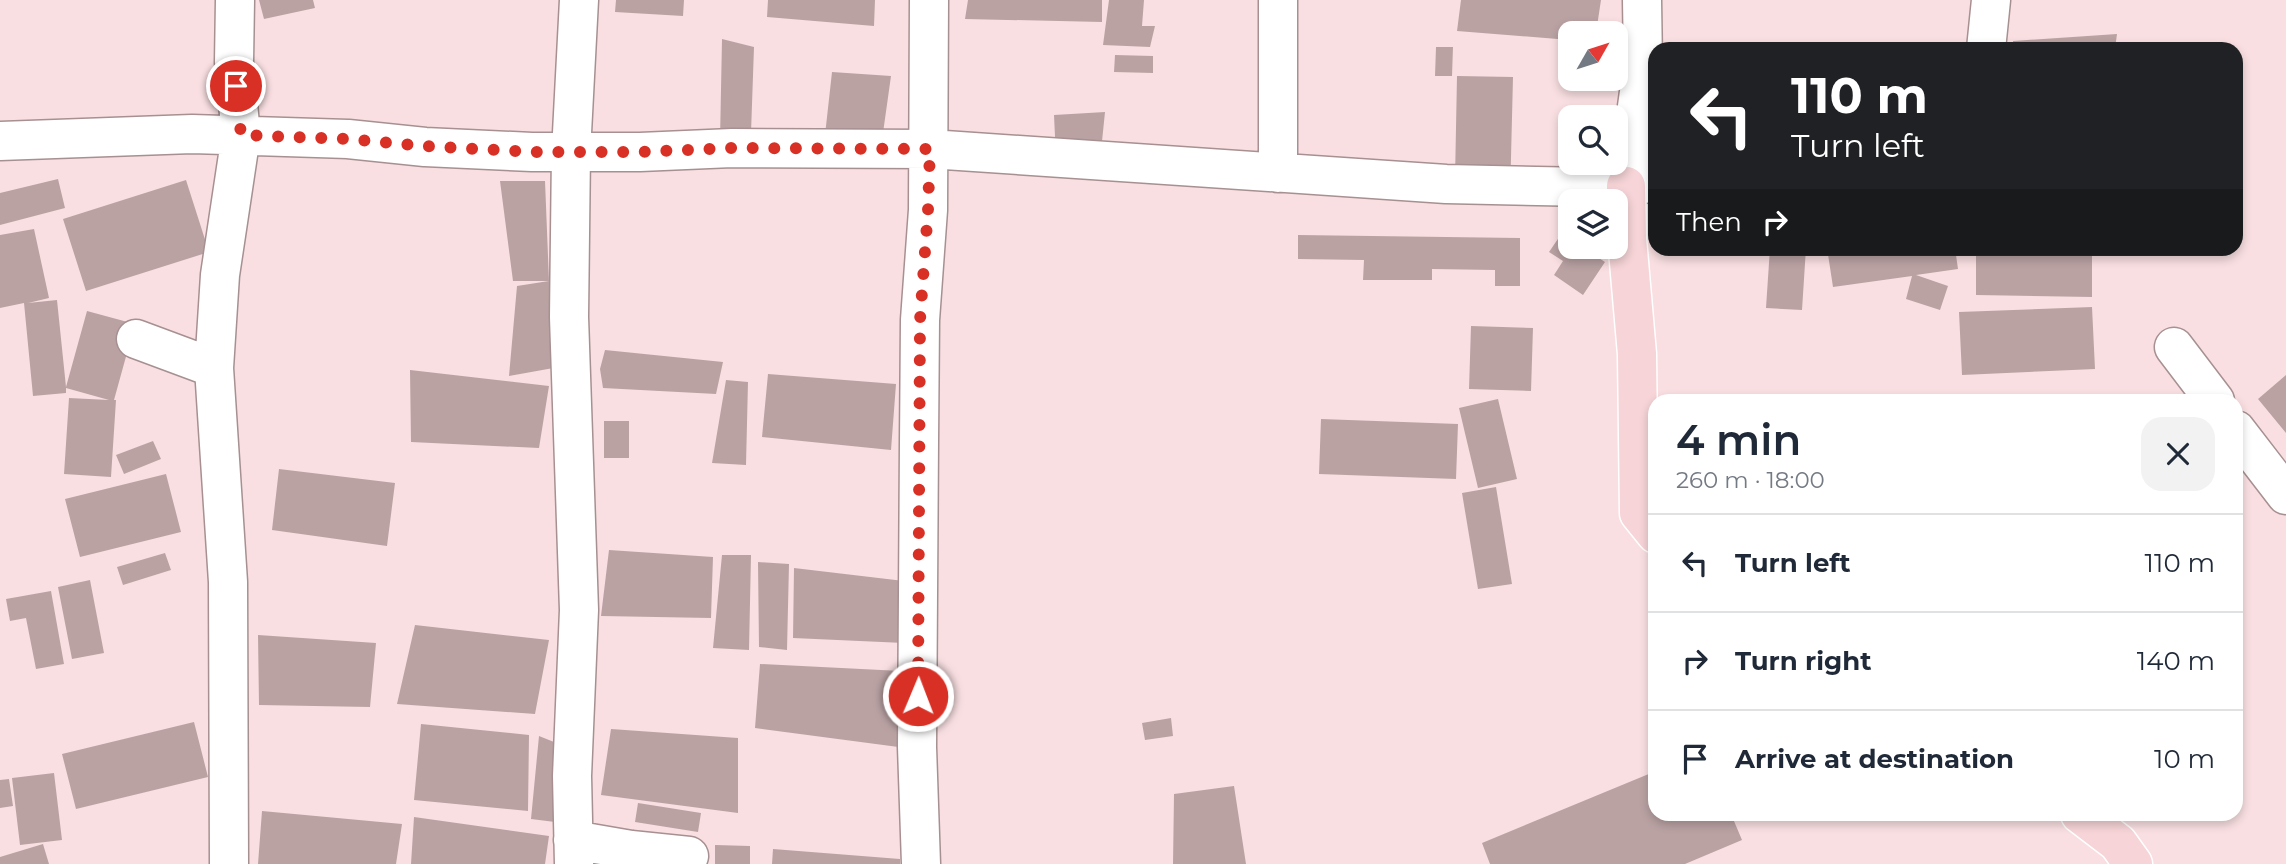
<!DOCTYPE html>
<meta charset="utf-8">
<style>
body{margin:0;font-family:Montserrat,sans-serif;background:#f2f2f3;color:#1f2937;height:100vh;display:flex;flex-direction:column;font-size:26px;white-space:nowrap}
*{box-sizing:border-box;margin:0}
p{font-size:23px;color:#747a83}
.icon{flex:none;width:38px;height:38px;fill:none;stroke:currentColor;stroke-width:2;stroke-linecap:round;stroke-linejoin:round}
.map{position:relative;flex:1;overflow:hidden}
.sheet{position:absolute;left:1648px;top:394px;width:595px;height:427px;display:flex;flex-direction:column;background:#fff;border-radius:21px;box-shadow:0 4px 10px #0003}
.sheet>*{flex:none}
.guide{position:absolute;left:1648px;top:42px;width:595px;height:214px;border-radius:21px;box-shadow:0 4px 10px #0003;background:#202124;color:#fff;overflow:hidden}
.needle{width:46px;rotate:51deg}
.tools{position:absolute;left:1558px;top:21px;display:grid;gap:14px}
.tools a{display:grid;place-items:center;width:70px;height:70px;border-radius:14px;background:#fff;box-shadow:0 4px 10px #0003;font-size:35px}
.pin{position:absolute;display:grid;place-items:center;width:60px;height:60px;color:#fff;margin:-30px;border:4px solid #fff;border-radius:50%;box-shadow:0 2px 7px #0007}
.me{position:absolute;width:77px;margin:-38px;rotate:1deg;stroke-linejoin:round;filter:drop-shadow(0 0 5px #0008)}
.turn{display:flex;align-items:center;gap:24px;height:147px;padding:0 28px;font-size:32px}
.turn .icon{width:91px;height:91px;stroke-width:2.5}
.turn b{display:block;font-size:49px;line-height:60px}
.then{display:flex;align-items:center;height:66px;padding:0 28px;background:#0003;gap:14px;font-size:26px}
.round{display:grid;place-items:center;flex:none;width:74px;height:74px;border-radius:21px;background:#f2f2f3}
.overview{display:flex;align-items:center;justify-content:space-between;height:119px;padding:0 28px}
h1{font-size:42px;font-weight:600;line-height:52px}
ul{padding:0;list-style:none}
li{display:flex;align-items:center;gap:21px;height:98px;padding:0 28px;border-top:2px solid #e0e1e3}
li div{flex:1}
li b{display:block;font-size:26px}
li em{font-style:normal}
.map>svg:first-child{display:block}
</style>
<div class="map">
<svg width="2286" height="864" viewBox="0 0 2286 864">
<rect width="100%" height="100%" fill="#f9dfe1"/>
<!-- building -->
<path fill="#baa2a3" d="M 259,0 L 313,0 L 315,8 L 264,19 Z
M 616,0 L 684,0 L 683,16 L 615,12 Z
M 768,0 L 875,0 L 874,26 L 767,17 Z
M 968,0 L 1102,0 L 1102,22 L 965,19 Z
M 1109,0 L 1144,0 L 1142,26 L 1155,26 L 1150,47 L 1103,45 Z
M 1461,0 L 1601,0 L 1596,33 L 1570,33 L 1570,40 L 1457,31 Z
M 2117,34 L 2115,49 L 2013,49 L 2013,41 Z
M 722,39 L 754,47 L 751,133 L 720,140 Z
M 1436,47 L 1453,47 L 1452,76 L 1435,76 Z
M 1115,55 L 1153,56 L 1153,73 L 1114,72 Z
M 832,72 L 891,76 L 882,140 L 825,135 Z
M 1457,76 L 1513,77 L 1510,198 L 1455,179 Z
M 1105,112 L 1100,161 L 1056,158 L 1054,115 Z
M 58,179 L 65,208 L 0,225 L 0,193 Z
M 186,180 L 209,252 L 86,291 L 63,219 Z
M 500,181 L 545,181 L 549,281 L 559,367 L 509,376 L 517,286 L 549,281 L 513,281 Z
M 34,229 L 49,298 L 28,303 L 57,300 L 66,387 L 87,311 L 135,324 L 114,400 L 116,400 L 111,477 L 64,474 L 69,398 L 109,400 L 66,388 L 66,393 L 33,396 L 24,303 L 0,308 L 0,235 Z
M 1562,233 L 1570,238 L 1570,247 L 1582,247 L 1605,262 L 1583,295 L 1554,275 L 1563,261 L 1549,252 Z
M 1298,235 L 1520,238 L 1520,286 L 1495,286 L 1495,270 L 1432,269 L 1432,280 L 1363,280 L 1364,260 L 1298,259 Z
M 1770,248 L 1806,248 L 1802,310 L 1766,308 Z
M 1827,248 L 1955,248 L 1958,269 L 1916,275 L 1948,286 L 1940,310 L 1906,299 L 1912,276 L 1833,287 Z
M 1976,248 L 2092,248 L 2092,297 L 1976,295 Z
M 2092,307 L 2095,369 L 1962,375 L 1959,312 Z
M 1471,326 L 1533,328 L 1531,391 L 1469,389 Z
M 605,350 L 723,362 L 716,394 L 603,388 L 600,369 Z
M 410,370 L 549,386 L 539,448 L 411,442 Z
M 768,374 L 896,384 L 891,450 L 762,437 Z
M 2286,375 L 2286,433 L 2258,399 Z
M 726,380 L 748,382 L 746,465 L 712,463 Z
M 1498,399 L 1517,479 L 1478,488 L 1459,408 Z
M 1321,419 L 1458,424 L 1456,479 L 1319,474 Z
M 604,421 L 629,421 L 629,458 L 604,458 Z
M 153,441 L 161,459 L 124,474 L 116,455 Z
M 279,469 L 395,483 L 387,546 L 272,530 Z
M 166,474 L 181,532 L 80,557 L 65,499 Z
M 1496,487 L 1512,584 L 1478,589 L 1462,493 Z
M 609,550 L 713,557 L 711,618 L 601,616 Z
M 165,553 L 171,570 L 123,585 L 117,567 Z
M 722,555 L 751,555 L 749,650 L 713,648 Z
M 758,562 L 789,564 L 787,650 L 759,647 Z
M 794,568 L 904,581 L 904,643 L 793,638 Z
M 90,580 L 104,653 L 72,659 L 58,587 Z
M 51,591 L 64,664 L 36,669 L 26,618 L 10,621 L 6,599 Z
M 415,625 L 549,640 L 535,714 L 397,704 Z
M 258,635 L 376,643 L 370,707 L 259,705 Z
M 760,664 L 901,671 L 906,748 L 755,728 Z
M 1171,718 L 1173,736 L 1145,740 L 1142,723 Z
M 194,722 L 208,777 L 76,809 L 62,754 Z
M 421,724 L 529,735 L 528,811 L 414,800 Z
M 611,729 L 738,738 L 738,813 L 601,795 Z
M 539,736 L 559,744 L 555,822 L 531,819 Z
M 1656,771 L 1656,814 L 1731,814 L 1742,840 L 1685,864 L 1490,864 L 1482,843 Z
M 54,773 L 62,840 L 20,845 L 12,778 Z
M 9,779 L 13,806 L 0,808 L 0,780 Z
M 1234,786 L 1246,864 L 1173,864 L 1174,794 Z
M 638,803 L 701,813 L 698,832 L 635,822 Z
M 262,811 L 402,824 L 396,864 L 258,864 Z
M 414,817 L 549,836 L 545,864 L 411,864 Z
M 43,844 L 49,864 L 0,864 L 0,857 Z
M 715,845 L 750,846 L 750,864 L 715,864 Z
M 773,849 L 900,859 L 900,864 L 772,864 Z"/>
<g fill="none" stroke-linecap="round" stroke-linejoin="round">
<!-- minor casing -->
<g stroke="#a79091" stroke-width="41">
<path id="minor" d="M 1986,49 L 1991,0
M 0,141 L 192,134 L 348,139 L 425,147 L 532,152 L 640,152 L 732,148 L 930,149 L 1446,184 L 1588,187 L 1656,183
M 1278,173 L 1278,0
M 1626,186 L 1643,63 L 1642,0
M 136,339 L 214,368
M 2174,347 L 2215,401
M 2236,430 L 2286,495
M 573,840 L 631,850 L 689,856
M 229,864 L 228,582 L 214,368 L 220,275 L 241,135 L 234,62 L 235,0
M 574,864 L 572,776 L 579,610 L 569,317 L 571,152 L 579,0
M 921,864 L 917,747 L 919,442 L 920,320 L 928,210 L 929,0"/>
</g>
<!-- major casing -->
<g stroke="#fff" stroke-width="41">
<path id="major" d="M 1626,186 L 1627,239 L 1637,354 L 1639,513 L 1656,534
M 2080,814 L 2118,843 L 2133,864"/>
</g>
<!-- minor -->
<use href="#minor" stroke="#fff" stroke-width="38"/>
<!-- major -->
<use href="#major" stroke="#f6d4d7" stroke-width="38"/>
</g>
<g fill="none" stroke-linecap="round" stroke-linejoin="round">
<!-- route -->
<path stroke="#d93025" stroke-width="12" stroke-dasharray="0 21.6" d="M 236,86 L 241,135 L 348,139 L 425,146 L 532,152 L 640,152 L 732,148 L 930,149 L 928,210 L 920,320 L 918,696"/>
</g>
</svg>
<div class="tools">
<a><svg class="needle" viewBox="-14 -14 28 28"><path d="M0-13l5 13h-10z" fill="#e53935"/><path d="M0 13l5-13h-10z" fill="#747a83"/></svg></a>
<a><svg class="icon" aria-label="search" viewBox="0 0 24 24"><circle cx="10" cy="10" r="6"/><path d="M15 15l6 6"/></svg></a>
<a><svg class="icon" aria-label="layers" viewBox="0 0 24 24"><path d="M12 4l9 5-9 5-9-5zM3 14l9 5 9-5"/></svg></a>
</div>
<div class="pin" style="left:236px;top:86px;background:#d93025"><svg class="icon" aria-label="arrive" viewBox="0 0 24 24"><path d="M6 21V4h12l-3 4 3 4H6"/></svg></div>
<svg class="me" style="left:918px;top:696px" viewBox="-20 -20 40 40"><circle r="17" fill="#d93025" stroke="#fff" stroke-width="3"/><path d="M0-11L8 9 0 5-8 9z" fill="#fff"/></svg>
<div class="guide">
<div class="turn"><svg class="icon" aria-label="left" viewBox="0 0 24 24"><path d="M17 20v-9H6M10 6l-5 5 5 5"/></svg><div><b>110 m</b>Turn left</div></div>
<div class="then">Then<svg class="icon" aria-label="right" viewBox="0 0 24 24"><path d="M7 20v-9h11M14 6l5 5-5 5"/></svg></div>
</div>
<section class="sheet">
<div class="overview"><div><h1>4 min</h1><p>260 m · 18:00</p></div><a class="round"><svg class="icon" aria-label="close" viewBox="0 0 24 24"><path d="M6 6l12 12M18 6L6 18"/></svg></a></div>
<ul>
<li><svg class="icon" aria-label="left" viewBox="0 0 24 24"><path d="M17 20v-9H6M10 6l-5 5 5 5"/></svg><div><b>Turn left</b></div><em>110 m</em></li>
<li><svg class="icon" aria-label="right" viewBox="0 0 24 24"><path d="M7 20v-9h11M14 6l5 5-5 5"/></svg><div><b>Turn right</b></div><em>140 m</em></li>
<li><svg class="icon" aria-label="arrive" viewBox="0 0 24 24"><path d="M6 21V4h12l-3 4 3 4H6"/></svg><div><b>Arrive at destination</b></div><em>10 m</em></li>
</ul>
</section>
</div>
